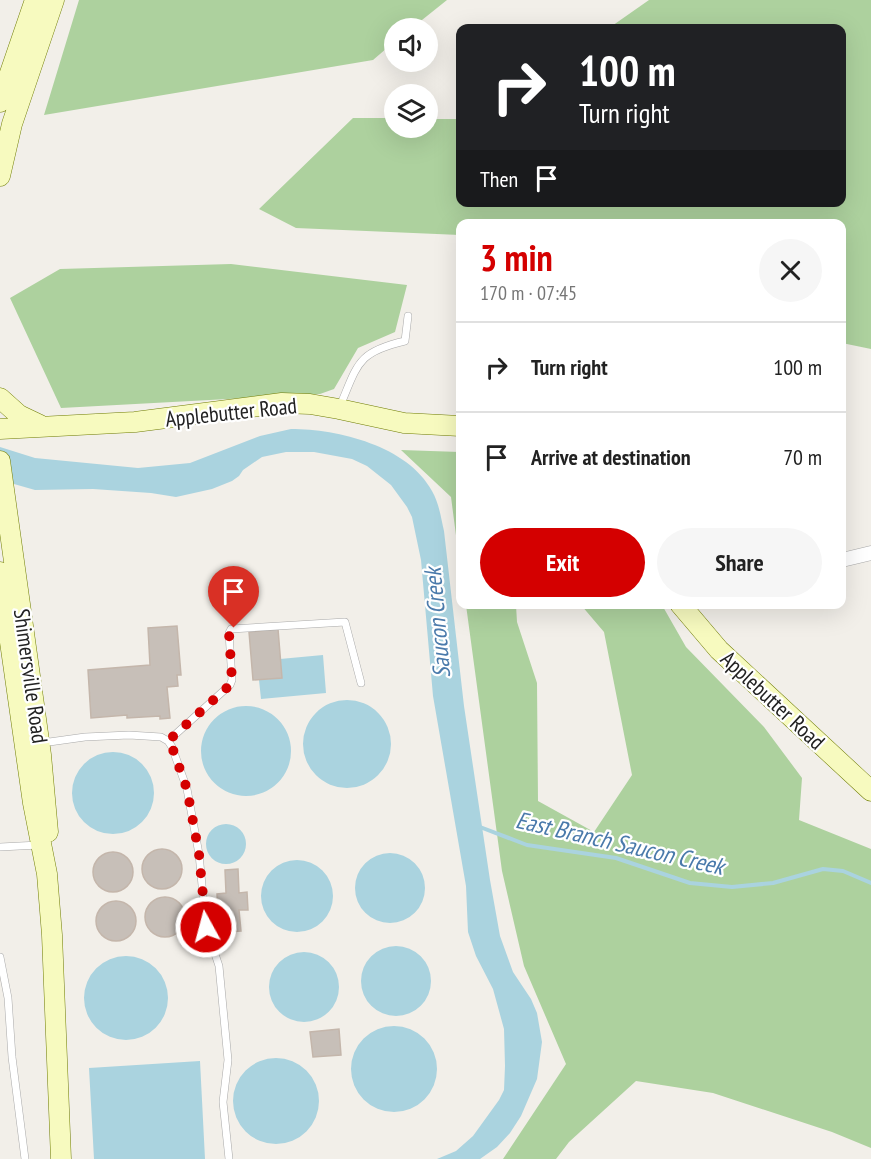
<!DOCTYPE html>
<meta charset="utf-8">
<style>
body{margin:0;font-family:"PT Sans Narrow",sans-serif;background:#f6f6f6;color:#222;height:100vh;display:flex;flex-direction:column;font-size:22px;white-space:nowrap}
*{box-sizing:border-box;margin:0}
p{font-size:20px;color:#767676}
.icon{flex:none;width:33px;height:33px;fill:none;stroke:currentColor;stroke-width:2;stroke-linecap:round;stroke-linejoin:round}
.map{position:relative;flex:1;overflow:hidden}
.panel{position:absolute;left:456px;top:219px;width:390px;height:390px;display:flex;flex-direction:column;background:#fff;border-radius:12px;box-shadow:0 6px 24px #0002}
.panel>*{flex:none}
.hud{position:absolute;left:456px;top:24px;width:390px;height:183px;border-radius:12px;box-shadow:0 6px 24px #0002;background:#202124;color:#fff;overflow:hidden}
.buttons{position:absolute;left:384px;top:18px;display:grid;gap:12px}
.buttons a{display:grid;place-items:center;width:54px;height:54px;border-radius:50%;background:#fff;box-shadow:0 6px 24px #0002;font-size:30px}
.pin{position:absolute;display:grid;place-items:center;width:51px;height:51px;color:#fff;margin:-62px -26px;border-radius:50% 50% 50% 0;rotate:-45deg;box-shadow:0 0 6px #0007}
.pin .icon{rotate:45deg}
.me{position:absolute;width:66px;margin:-33px;rotate:353deg;stroke-linejoin:round;filter:drop-shadow(0 0 4px #0008)}
.turn{display:flex;align-items:center;gap:21px;height:126px;padding:0 24px;font-size:27px}
.turn .icon{width:78px;height:78px;stroke-width:2.5}
.turn b{display:block;font-size:42px;line-height:51px}
.then{display:flex;align-items:center;height:57px;padding:0 24px;background:#0003;gap:12px;font-size:22px}
.round{display:grid;place-items:center;flex:none;width:63px;height:63px;border-radius:32px;background:#f6f6f6}
.overview{display:flex;align-items:center;justify-content:space-between;height:102px;padding:0 24px}
h1{font-size:36px;font-weight:600;line-height:45px;color:#d40000}
.primary-button{display:flex;gap:12px;margin-top:auto;padding:12px 24px}
.primary-button a{flex:1;height:69px;border-radius:36px;background:#d40000;color:#fff;font-size:24px;font-weight:600;line-height:69px;text-align:center}
.primary-button a+a{background:#f6f6f6;color:#222}
ul{padding:0;list-style:none}
li{display:flex;align-items:center;gap:18px;height:90px;padding:0 24px;border-top:2px solid #e0e0e0}
li div{flex:1}
li b{display:block;font-size:22px}
li em{font-style:normal}
.map>svg:first-child{display:block}
</style>
<div class="map">
<svg width="871" height="1159" viewBox="0 0 871 1159">
<rect width="100%" height="100%" fill="#f2efe9"/>
<!-- forest -->
<path fill="#add19e" d="M 79,0 L 447,0 L 412,28 L 394,28 L 394,42 L 373,60 L 44,115 Z
M 649,0 L 871,0 L 871,349 L 842,343 L 842,224 L 460,224 L 460,235 L 296,228 L 259,209 L 353,118 L 394,118 L 394,128 L 428,128 L 428,119 L 460,119 L 460,202 L 842,202 L 842,28 L 609,28 Z
M 231,264 L 407,285 L 395,332 L 358,348 L 334,389 L 320,394 L 61,408 L 10,298 L 60,269 Z
M 401,450 L 460,452 L 460,566 L 451,497 Z
M 466,605 L 516,605 L 517,622 L 537,683 L 538,801 L 594,832 L 632,775 L 604,632 L 581,605 L 662,605 L 686,647 L 764,727 L 802,778 L 799,820 L 871,849 L 871,1148 L 832,1132 L 713,1093 L 636,1081 L 569,1142 L 556,1159 L 503,1159 L 566,1064 L 524,966 L 502,871 Z"/>
<!-- water -->
<path fill="#aad3df" d="M 291,429 C 338,429 408,446 432,491 C 439,503 441,518 444,531 L 464,706 L 490,880 L 500,936 L 513,972 L 531,999 L 537,1013 L 542,1042 L 537,1079 L 521,1116 L 510,1133 L 497,1147 L 480,1159 L 437,1159 L 456,1151 L 473,1136 L 499,1100 L 504,1090 L 505,1066 L 504,1029 L 493,989 L 476,956 L 468,932 L 466,886 L 433,696 L 421,560 L 412,517 L 407,507 L 391,485 L 367,466 L 352,459 L 314,452 L 286,452 L 262,457 L 243,470 L 239,476 L 232,481 L 212,489 L 176,497 L 151,493 L 93,489 L 35,490 L 0,480 L 0,447 L 35,458 L 138,468 L 190,463 L 260,436 Z
M 323,655 L 326,693 L 261,699 L 259,680 L 282,678 L 280,659 Z
M303 744a44 44 0 1 1 88 0a44 44 0 1 1-88 0Z
M201 751a45 45 0 1 1 90 0a45 45 0 1 1-90 0Z
M72 793a41 41 0 1 1 82 0a41 41 0 1 1-82 0Z
M206 844a20 20 0 1 1 40 0a20 20 0 1 1-40 0Z
M355 888a35 35 0 1 1 70 0a35 35 0 1 1-70 0Z
M261 896a36 36 0 1 1 72 0a36 36 0 1 1-72 0Z
M361 981a35 35 0 1 1 70 0a35 35 0 1 1-70 0Z
M269 987a35 35 0 1 1 70 0a35 35 0 1 1-70 0Z
M84 998a42 42 0 1 1 84 0a42 42 0 1 1-84 0Z
M351 1069a43 43 0 1 1 86 0a43 43 0 1 1-86 0Z
M233 1101a43 43 0 1 1 86 0a43 43 0 1 1-86 0Z
M 200,1061 L 205,1159 L 94,1159 L 89,1068 Z"/>
<g fill="none" stroke-linecap="round" stroke-linejoin="round">
<!-- stream -->
<path stroke="#aad3df" stroke-width="4" d="M 480,827 L 527,845 L 616,858 L 690,883 L 732,887 L 773,883 L 823,869 L 843,871 L 871,883"/>
</g>
<!-- building -->
<path fill="#c7bfb8" stroke="#c4b6ab" stroke-width="1.5" d="M 177,626 L 181,675 L 177,675 L 178,686 L 167,687 L 170,718 L 160,719 L 160,716 L 127,718 L 127,715 L 91,718 L 88,670 L 150,665 L 148,628 Z
M 278,629 L 282,678 L 253,680 L 249,632 Z
M142 869a20 20 0 1 1 40 0a20 20 0 1 1-40 0Z
M93 872a20 20 0 1 1 40 0a20 20 0 1 1-40 0Z
M 238,869 L 239,893 L 247,892 L 248,910 L 239,910 L 241,931 L 225,932 L 224,913 L 218,913 L 217,894 L 226,893 L 225,870 Z
M145 917a20 20 0 1 1 40 0a20 20 0 1 1-40 0Z
M96 921a20 20 0 1 1 40 0a20 20 0 1 1-40 0Z
M 339,1029 L 341,1055 L 313,1057 L 310,1032 Z"/>
<g fill="none" stroke-linecap="round" stroke-linejoin="round">
<!-- lane casing -->
<g stroke="#a9a9a9" stroke-width="8">
<path id="lane" d="M 340,406 C 358,364 357,352 405,341 L 408,316
M 168,741 L 230,685 L 232,680 L 229,633 L 231,629 L 345,622 L 361,683
M 42,743 L 85,737 L 129,735 L 161,737 L 168,741 L 172,747 L 187,789 L 199,854 L 206,927 L 219,966 L 228,1060 L 223,1102 L 229,1159
M 0,847 L 39,845
M 0,957 L 8,998 L 12,1057 L 25,1159"/>
</g>
<!-- street casing -->
<g stroke="#a9a9a9" stroke-width="15">
<path id="street" d="M 842,560 L 871,553"/>
</g>
<!-- secondary casing -->
<g stroke="#707d05" stroke-width="21">
<path id="secondary" d="M 0,102 L 35,0
M 0,176 L 12,124 L 54,0
M 0,398 L 19,415 L 40,425
M 0,429 L 135,422 L 282,403 L 310,404 L 339,409 L 404,423 L 460,426
M 0,461 L 41,755 L 48,832
M 0,572 L 33,803 L 47,874 L 52,935 L 61,1159
M 680,604 L 719,650 L 871,791"/>
</g>
<!-- lane -->
<use href="#lane" stroke="#fff" stroke-width="7"/>
<!-- street -->
<use href="#street" stroke="#fff" stroke-width="14"/>
<!-- secondary -->
<use href="#secondary" stroke="#f7fabf" stroke-width="20"/>
</g>
<g fill="none" stroke-linecap="round" stroke-linejoin="round">
<!-- route -->
<path stroke="#d40000" stroke-width="10" stroke-dasharray="0 18" d="M 206,927 L 199,854 L 187,789 L 172,747 L 168,741 L 230,685 L 232,680 L 229,633 L 231,629 L 234,628"/>
</g>
<g text-anchor="middle" dominant-baseline="central" stroke-width="4.5" stroke-linejoin="round" paint-order="stroke">
<!-- street labels -->
<g font-size="22" fill="#222" stroke="#fff">
<text transform="translate(231 412) rotate(-6)">Applebutter Road</text>
<text transform="translate(31 676) rotate(82)">Shimersville Road</text>
<text transform="translate(773 700) rotate(43)">Applebutter Road</text>
</g>
<!-- water labels -->
<g font-size="24" font-style="italic" fill="#4a7aab" stroke="#fff">
<text transform="translate(437 623) rotate(-95)">Saucon Creek</text>
<text transform="translate(620 843) rotate(13)">East Branch Saucon Creek</text>
</g>
</g>
</svg>
<div class="buttons">
<a><svg class="icon" aria-label="sound" viewBox="0 0 24 24"><path d="M4 9h4l5-4v14l-5-4H4zM17 9q2 3 0 6"/></svg></a>
<a><svg class="icon" aria-label="layers" viewBox="0 0 24 24"><path d="M12 4l9 5-9 5-9-5zM3 14l9 5 9-5"/></svg></a>
</div>
<div class="pin" style="left:234px;top:628px;background:#d93025"><svg class="icon" aria-label="arrive" viewBox="0 0 24 24"><path d="M6 21V4h12l-3 4 3 4H6"/></svg></div>
<svg class="me" style="left:206px;top:927px" viewBox="-20 -20 40 40"><circle r="17" fill="#d40000" stroke="#fff" stroke-width="3"/><path d="M0-11L8 9 0 5-8 9z" fill="#fff"/></svg>
<div class="hud">
<div class="turn"><svg class="icon" aria-label="right" viewBox="0 0 24 24"><path d="M7 20v-9h11M14 6l5 5-5 5"/></svg><div><b>100 m</b>Turn right</div></div>
<div class="then">Then<svg class="icon" aria-label="arrive" viewBox="0 0 24 24"><path d="M6 21V4h12l-3 4 3 4H6"/></svg></div>
</div>
<section class="panel">
<div class="overview"><div><h1>3 min</h1><p>170 m · 07:45</p></div><a class="round"><svg class="icon" aria-label="close" viewBox="0 0 24 24"><path d="M6 6l12 12M18 6L6 18"/></svg></a></div>
<ul>
<li><svg class="icon" aria-label="right" viewBox="0 0 24 24"><path d="M7 20v-9h11M14 6l5 5-5 5"/></svg><div><b>Turn right</b></div><em>100 m</em></li>
<li><svg class="icon" aria-label="arrive" viewBox="0 0 24 24"><path d="M6 21V4h12l-3 4 3 4H6"/></svg><div><b>Arrive at destination</b></div><em>70 m</em></li>
</ul>
<div class="primary-button"><a>Exit</a><a>Share</a></div>
</section>
</div>
